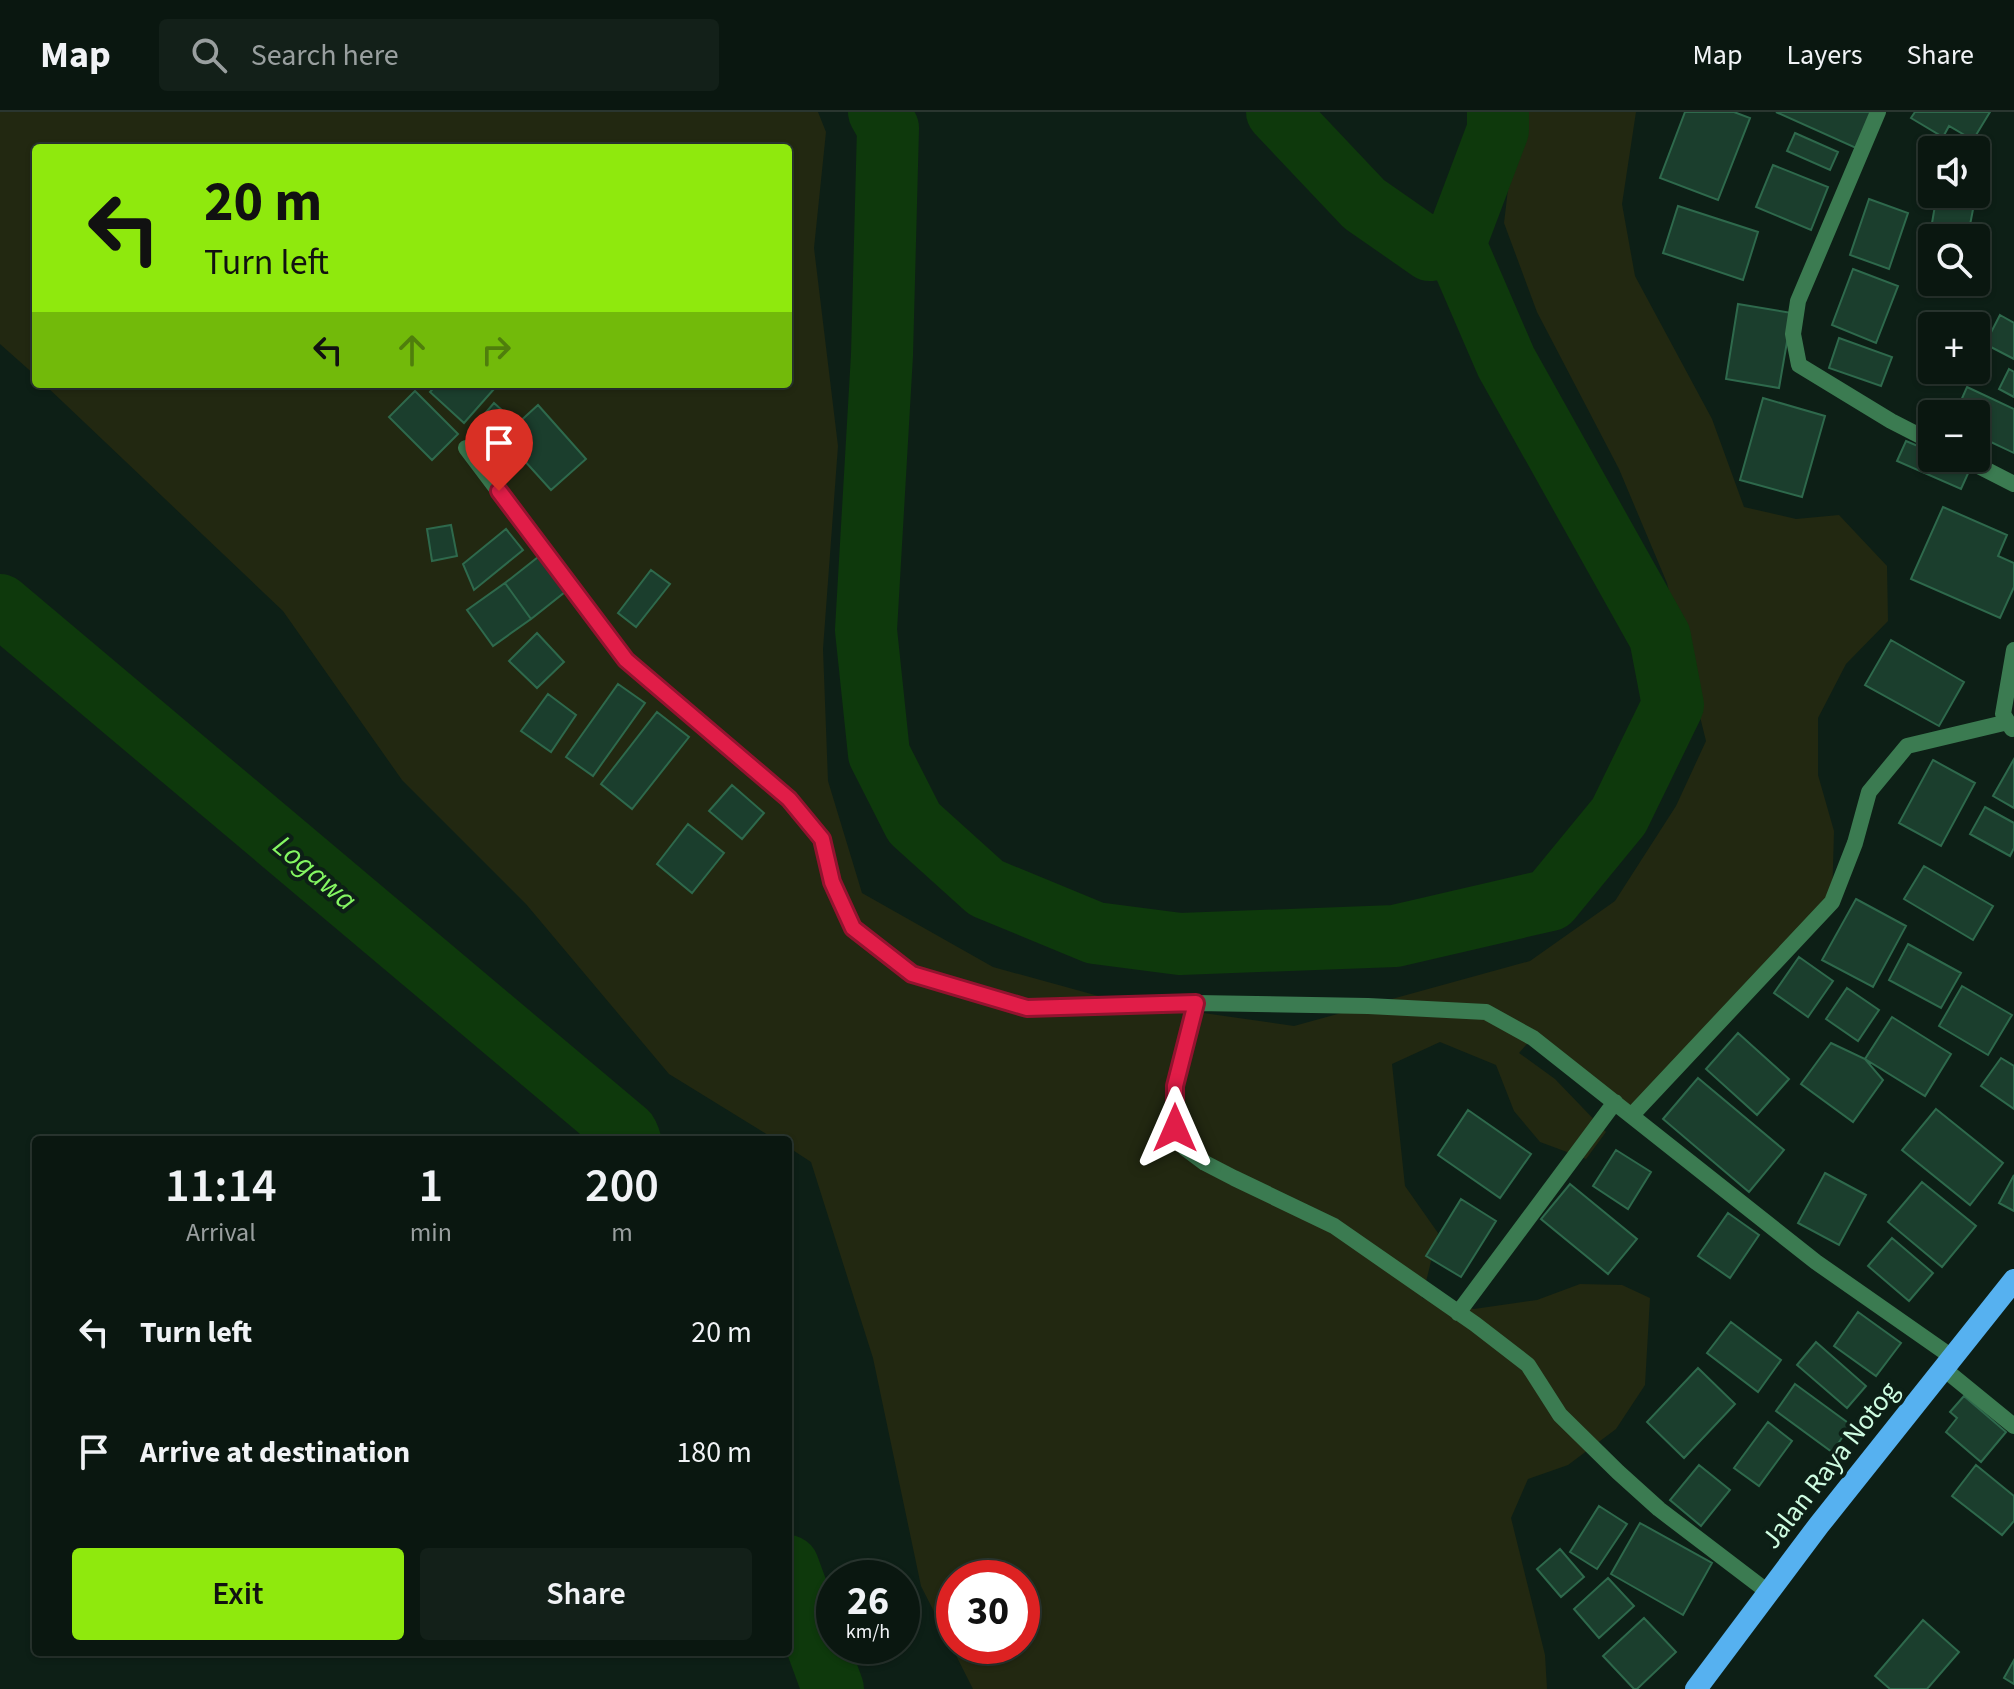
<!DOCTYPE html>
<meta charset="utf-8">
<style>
body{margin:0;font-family:"Source Sans 3",sans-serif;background:#132019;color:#f1f3f6;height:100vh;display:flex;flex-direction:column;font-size:30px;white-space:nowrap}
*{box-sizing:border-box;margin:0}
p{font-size:26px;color:#999f9f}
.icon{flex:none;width:44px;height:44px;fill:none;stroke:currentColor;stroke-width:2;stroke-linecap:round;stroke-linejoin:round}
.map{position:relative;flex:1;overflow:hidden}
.details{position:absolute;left:32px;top:1024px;width:760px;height:520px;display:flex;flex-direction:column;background:#0a1710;border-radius:8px;box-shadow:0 2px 6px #0004,0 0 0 2px #2a3630}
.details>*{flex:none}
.top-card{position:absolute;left:32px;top:32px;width:760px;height:244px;border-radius:8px;box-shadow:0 2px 6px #0004,0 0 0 2px #2a3630;background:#8fe90d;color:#111;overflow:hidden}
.tools{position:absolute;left:1918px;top:24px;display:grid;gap:16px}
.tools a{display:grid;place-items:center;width:72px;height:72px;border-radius:8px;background:#0a1710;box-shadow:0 2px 6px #0004,0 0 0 2px #2a3630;font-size:40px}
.speed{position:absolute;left:816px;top:1448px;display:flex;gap:16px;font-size:40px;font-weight:700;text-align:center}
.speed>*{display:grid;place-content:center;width:104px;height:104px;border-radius:50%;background:#0a1710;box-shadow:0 2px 6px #0004,0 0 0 2px #2a3630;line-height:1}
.speed small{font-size:20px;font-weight:400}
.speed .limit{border:12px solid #d22;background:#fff;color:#111}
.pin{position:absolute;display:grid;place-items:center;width:68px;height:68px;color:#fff;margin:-82px -34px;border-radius:50% 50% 50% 0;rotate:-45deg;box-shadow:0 0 8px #0007}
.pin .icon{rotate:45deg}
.me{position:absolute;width:88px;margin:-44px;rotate:0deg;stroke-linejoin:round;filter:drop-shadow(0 0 6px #0008)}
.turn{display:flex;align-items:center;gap:28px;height:168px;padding:0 40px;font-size:36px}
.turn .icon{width:104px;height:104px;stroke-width:2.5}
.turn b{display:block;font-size:56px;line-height:68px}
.lanes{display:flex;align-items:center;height:76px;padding:0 40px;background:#0003;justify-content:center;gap:40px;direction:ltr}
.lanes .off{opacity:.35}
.eta{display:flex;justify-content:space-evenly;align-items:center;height:136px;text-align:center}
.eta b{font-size:48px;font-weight:600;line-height:56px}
.cta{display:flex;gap:16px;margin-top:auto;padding:16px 40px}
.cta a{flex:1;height:92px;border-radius:8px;background:#8fe90d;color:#111;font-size:32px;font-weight:600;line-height:92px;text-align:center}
.cta a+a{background:#132019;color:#f1f3f6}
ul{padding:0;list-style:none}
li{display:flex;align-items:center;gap:24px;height:120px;padding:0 40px}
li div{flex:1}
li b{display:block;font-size:30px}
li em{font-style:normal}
header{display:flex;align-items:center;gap:48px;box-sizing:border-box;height:112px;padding:0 40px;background:#0a1710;border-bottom:2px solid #2a3630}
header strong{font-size:38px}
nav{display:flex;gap:44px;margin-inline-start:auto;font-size:28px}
.search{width:560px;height:72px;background:#132019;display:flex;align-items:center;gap:20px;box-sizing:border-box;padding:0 28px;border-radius:8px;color:#999f9f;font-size:30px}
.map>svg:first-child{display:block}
</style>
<header>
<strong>Map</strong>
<div class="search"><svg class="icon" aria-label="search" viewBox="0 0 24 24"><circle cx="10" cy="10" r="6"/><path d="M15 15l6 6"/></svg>Search here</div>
<nav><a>Map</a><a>Layers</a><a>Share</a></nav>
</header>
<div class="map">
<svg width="2014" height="1577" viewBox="0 0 2014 1577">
<rect width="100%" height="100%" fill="#0d1f16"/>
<!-- green -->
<path fill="#222811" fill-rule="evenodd" d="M 0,0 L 818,0 L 826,20 L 814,136 L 838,334 L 823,537 L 828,669 L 862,781 L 993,855 L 1113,888 L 1294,914 L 1530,849 L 1615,789 L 1676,694 L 1706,629 L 1667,471 L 1619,357 L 1537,200 L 1504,111 L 1515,18 L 1515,0 L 1636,0 L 1622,92 L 1635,164 L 1712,307 L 1744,395 L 1796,407 L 1839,403 L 1887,454 L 1888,509 L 1846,552 L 1818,606 L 1818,663 L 1834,719 L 1832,790 L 1632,1003 L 1532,926 L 1519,941 L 1555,967 L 1606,1020 L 1586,1047 L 1540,1030 L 1514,999 L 1496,953 L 1440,930 L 1392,952 L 1405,1074 L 1438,1121 L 1422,1186 L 1474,1197 L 1537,1188 L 1580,1172 L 1622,1173 L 1650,1186 L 1645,1273 L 1616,1317 L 1568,1353 L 1528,1367 L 1511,1406 L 1545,1543 L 1547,1577 L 973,1577 L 921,1474 L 873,1246 L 811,1050 L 788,1035 L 788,1028 L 776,1028 L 669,962 L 526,792 L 402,668 L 283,499 L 44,272 L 788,272 L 788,36 L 36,36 L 36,264 L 0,232 ZM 954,1466 L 1022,1466 L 1022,1534 L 954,1534 Z"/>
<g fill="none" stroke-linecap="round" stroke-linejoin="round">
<!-- river -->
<path stroke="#0e390c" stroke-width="62" d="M 879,0 L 888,16 L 882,243 L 866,518 L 879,642 L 914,711 L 986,776 L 1095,821 L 1180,832 L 1395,824 L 1550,788 L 1619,704 L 1673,593 L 1660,525 L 1506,250 L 1455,132 L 1498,18 L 1498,0
M 1277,0 L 1364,92 L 1430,138 L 1455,132
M 0,493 L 627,1021 L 630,1028
M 788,1454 L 833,1577"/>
</g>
<!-- building -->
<path fill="#1b3e2d" stroke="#2e694c" stroke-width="2" d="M 1685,0 L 1734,0 L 1750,6 L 1718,88 L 1660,66 Z
M 1776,0 L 1872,0 L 1856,36 Z
M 1915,0 L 1990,0 L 1973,28 L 1949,14 L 1943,25 L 1911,6 Z
M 1795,21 L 1838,40 L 1830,58 L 1787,39 Z
M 1773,53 L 1828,75 L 1811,118 L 1756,95 Z
M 1937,82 L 1976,82 L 1969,118 L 1932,111 Z
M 1869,87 L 1908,101 L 1889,157 L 1850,143 Z
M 1678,94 L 1758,120 L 1743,168 L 1663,141 Z
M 1853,157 L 1898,174 L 1876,231 L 1832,213 Z
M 1738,192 L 1792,201 L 1779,276 L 1726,267 Z
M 2000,203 L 2014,211 L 2014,247 L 1985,232 Z
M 1839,226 L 1892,245 L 1881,274 L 1829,256 Z
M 2009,257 L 2014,260 L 2014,285 L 1999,277 Z
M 437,272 L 489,272 L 494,277 L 464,311 L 430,280 Z
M 1967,275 L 2014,297 L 2014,341 L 1976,323 L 1976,302 L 1955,302 Z
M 415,279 L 458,322 L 432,348 L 389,305 Z
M 1763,286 L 1825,304 L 1802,385 L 1740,368 Z
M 494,291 L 513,308 L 495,328 L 476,312 Z
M 538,293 L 586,347 L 551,378 L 503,325 Z
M 1906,329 L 1932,340 L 1932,346 L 1945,346 L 1970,357 L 1961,377 L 1897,349 Z
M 1943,395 L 2007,423 L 1998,444 L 2014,451 L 2014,475 L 2000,506 L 1911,467 Z
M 451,413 L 457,444 L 432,449 L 427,417 Z
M 506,417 L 523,438 L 474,478 L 463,452 Z
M 542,442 L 570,476 L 531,507 L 505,471 Z
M 651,458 L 670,472 L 636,515 L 618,501 Z
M 505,471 L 531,507 L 493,534 L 467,498 Z
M 537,521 L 564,550 L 537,576 L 509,549 Z
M 1891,528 L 1964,570 L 1939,614 L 1865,573 Z
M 618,572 L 645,591 L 593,664 L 566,645 Z
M 548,582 L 576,603 L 551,640 L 521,619 Z
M 657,600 L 689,625 L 632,697 L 601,672 Z
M 2014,647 L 2014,696 L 1993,684 Z
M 1933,648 L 1975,671 L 1941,734 L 1899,711 Z
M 732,673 L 764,701 L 742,727 L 709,699 Z
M 1985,695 L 2014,711 L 2014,736 L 2010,744 L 1970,722 Z
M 688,712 L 724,741 L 692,781 L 657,752 Z
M 1924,754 L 1993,794 L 1973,828 L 1904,787 Z
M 1856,787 L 1906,814 L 1873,875 L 1822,848 Z
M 1908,832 L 1961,861 L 1941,896 L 1889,868 Z
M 1799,845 L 1833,869 L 1808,905 L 1774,881 Z
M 1962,874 L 2012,903 L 1988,943 L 1939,914 Z
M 1847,876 L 1879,898 L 1858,929 L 1826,907 Z
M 1892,905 L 1951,942 L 1925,984 L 1865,947 Z
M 1738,921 L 1789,967 L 1757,1003 L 1706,957 Z
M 1831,931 L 1865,947 L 1883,968 L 1853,1010 L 1801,972 Z
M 2001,946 L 2014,954 L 2014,997 L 1981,974 Z
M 1698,966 L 1784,1038 L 1749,1080 L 1663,1007 Z
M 1936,997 L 2003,1051 L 1970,1093 L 1902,1038 Z
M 1468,998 L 1531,1042 L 1500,1086 L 1438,1043 Z
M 1616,1038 L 1651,1060 L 1628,1097 L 1593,1074 Z
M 1825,1061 L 1866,1083 L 1839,1133 L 1798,1111 Z
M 2014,1063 L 2014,1099 L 1999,1091 Z
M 1922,1070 L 1976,1114 L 1942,1155 L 1888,1110 Z
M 1570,1072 L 1637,1127 L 1608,1162 L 1541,1107 Z
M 1461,1087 L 1496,1109 L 1461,1165 L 1426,1144 Z
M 1728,1101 L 1759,1123 L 1730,1166 L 1698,1144 Z
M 1892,1126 L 1933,1161 L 1909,1189 L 1868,1154 Z
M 1858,1200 L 1901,1231 L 1876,1264 L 1834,1234 Z
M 1731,1210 L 1781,1248 L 1758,1280 L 1707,1241 Z
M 1816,1230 L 1866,1274 L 1847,1296 L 1797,1253 Z
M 1698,1256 L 1735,1292 L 1684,1346 L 1647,1310 Z
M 1795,1272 L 1851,1313 L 1832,1340 L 1776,1299 Z
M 1964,1284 L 2006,1320 L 1981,1350 L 1946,1320 L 1957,1306 L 1950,1300 Z
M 1768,1310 L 1792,1329 L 1759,1374 L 1734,1356 Z
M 1699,1353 L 1730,1378 L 1701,1414 L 1670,1388 Z
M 1976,1353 L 2014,1384 L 2014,1409 L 2002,1423 L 1952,1384 Z
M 1599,1394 L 1627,1412 L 1597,1457 L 1570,1440 Z
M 1640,1411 L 1712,1451 L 1683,1503 L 1611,1462 Z
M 1560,1437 L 1584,1465 L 1561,1485 L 1537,1457 Z
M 1608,1466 L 1634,1494 L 1599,1526 L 1574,1497 Z
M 1644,1506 L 1676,1540 L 1637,1577 L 1634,1577 L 1603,1544 Z
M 1923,1508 L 1959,1540 L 1927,1577 L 1890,1577 L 1875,1564 Z
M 2014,1548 L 2014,1572 L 2004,1566 Z"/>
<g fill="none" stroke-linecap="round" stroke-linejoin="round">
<!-- minor -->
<path stroke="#3b7b51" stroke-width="16" d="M 1878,0 L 1798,189 L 1793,222 L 1799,253 L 1891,309 L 1932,330
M 466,336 L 626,548 L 789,687 L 822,727 L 832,770 L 853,816 L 912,862 L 1027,896 L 1196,891 L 1368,894 L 1486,900 L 1533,926 L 1816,1150 L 1952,1245
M 1963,346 L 2014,372
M 2012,617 L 2003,602 L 2014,538
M 1196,891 L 1175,974 L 1175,1016 L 1185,1036 L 1205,1051 L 1234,1066 L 1334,1114 L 1475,1212 L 1528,1253 L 1560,1303 L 1618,1360 L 1659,1397 L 1768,1480
M 1632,1003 L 1832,790 L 1855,731 L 1869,680 L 1907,634 L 2008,610
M 1458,1201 L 1615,990
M 1944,1257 L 2014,1314"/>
<!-- trunk -->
<path stroke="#56b1f0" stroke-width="22" d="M 1696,1577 L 1819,1413 L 2014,1168"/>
</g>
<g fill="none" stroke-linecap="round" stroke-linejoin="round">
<!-- route casing -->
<g stroke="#92132f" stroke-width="20">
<path id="route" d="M 499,379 L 626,548 L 789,687 L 822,727 L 832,770 L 853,816 L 912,862 L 1027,896 L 1196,891 L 1175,974 L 1175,1016"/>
</g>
<!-- route -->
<use href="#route" stroke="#e11d48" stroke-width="14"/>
</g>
<g text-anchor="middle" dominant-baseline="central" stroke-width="8" stroke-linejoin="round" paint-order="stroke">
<!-- street labels -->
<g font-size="28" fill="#cefce1" stroke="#0d1f16">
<text transform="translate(1830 1353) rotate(-52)">Jalan Raya Notog</text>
</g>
<!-- water labels -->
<g font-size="30" font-style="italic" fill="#84f662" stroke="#0d1f16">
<text transform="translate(315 761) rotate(40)">Logawa</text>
</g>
</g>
</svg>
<div class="tools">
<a><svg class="icon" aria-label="sound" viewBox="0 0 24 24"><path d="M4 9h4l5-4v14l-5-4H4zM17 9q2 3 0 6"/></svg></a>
<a><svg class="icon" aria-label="search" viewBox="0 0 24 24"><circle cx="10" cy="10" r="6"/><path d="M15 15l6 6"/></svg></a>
<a>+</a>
<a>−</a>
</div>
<div class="speed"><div>26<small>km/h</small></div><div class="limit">30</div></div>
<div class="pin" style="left:499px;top:379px;background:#d93025"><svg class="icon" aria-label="arrive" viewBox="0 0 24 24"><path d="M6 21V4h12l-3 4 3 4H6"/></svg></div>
<svg class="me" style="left:1175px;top:1016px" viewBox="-20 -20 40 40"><path d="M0-17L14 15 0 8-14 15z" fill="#e11d48" stroke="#fff" stroke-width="4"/></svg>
<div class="top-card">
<div class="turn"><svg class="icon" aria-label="left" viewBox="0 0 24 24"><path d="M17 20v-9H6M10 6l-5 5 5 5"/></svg><div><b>20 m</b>Turn left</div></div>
<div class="lanes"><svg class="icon" aria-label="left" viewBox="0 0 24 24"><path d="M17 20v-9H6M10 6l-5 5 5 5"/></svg><svg class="icon off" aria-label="ahead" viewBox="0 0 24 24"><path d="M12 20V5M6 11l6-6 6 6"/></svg><svg class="icon off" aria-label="right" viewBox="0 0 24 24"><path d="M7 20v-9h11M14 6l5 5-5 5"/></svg></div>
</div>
<section class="details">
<div class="eta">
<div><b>11:14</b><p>Arrival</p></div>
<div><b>1</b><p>min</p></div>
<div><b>200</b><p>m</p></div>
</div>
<ul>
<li><svg class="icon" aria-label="left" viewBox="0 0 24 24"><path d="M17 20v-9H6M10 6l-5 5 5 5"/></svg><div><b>Turn left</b></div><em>20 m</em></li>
<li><svg class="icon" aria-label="arrive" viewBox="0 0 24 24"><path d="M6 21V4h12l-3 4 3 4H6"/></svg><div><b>Arrive at destination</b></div><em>180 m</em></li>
</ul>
<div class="cta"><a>Exit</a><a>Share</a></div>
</section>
</div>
